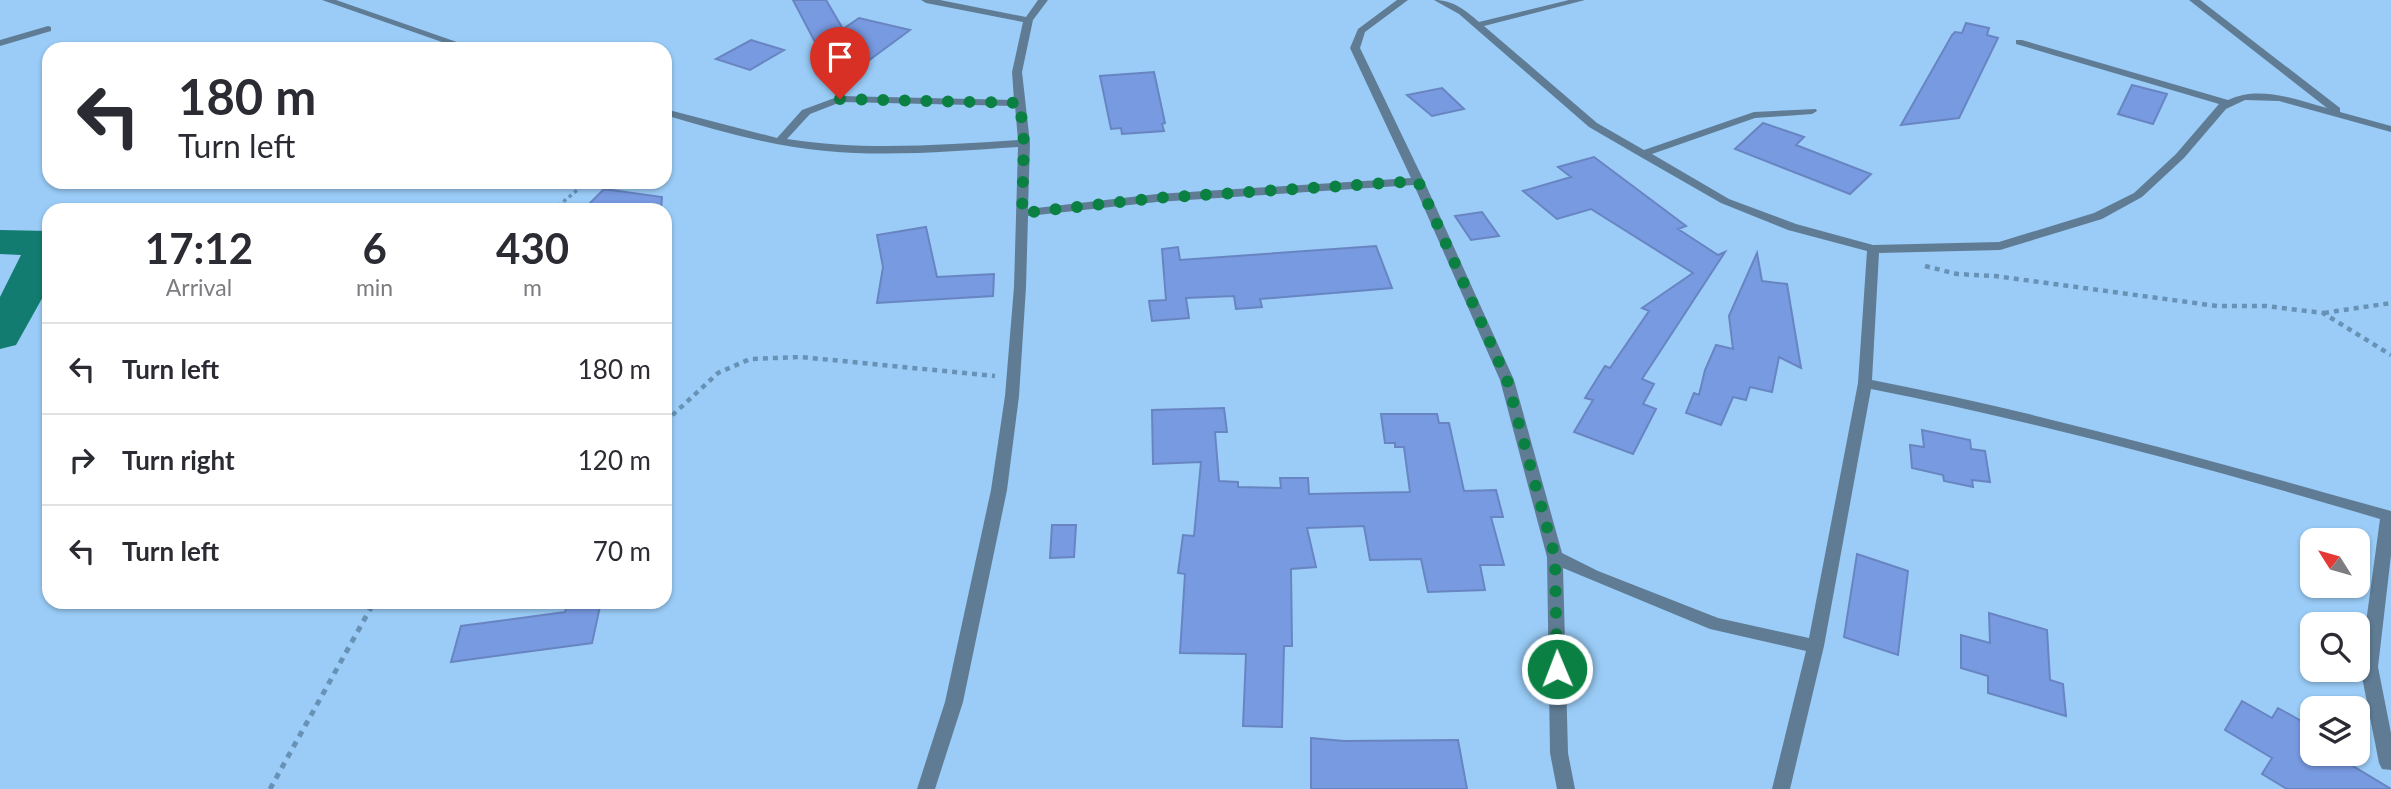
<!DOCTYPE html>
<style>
body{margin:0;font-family:Lato,sans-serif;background:#f2f2f3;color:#2b2b33;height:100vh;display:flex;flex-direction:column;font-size:26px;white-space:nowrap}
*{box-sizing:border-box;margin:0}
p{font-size:23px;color:#7c7c81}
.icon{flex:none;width:38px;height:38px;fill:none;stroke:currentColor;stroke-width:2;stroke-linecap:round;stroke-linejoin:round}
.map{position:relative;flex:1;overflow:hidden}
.side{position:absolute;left:42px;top:203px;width:630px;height:406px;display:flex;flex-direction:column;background:#fff;border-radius:21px;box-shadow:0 2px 5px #0004}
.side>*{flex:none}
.top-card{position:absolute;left:42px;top:42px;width:630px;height:147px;border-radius:21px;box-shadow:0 2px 5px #0004;background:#fff;color:#2b2b33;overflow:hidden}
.needle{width:46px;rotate:307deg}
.controls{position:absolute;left:2300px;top:528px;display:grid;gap:14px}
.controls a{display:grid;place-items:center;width:70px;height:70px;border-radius:14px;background:#fff;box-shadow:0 2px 5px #0004;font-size:35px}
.pin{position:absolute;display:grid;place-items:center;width:60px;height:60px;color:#fff;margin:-72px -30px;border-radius:50% 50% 50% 0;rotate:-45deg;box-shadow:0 0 7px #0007}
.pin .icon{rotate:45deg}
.me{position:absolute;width:77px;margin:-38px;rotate:359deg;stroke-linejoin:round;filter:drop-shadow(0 0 5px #0008)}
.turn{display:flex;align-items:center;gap:24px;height:147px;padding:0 21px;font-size:32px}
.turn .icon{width:91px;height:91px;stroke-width:2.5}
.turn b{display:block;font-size:49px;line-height:60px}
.eta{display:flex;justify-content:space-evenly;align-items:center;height:119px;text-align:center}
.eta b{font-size:42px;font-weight:700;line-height:49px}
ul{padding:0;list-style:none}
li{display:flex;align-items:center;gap:21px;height:91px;padding:0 21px;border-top:2px solid #e1e1e2}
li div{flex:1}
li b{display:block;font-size:26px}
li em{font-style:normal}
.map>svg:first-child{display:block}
</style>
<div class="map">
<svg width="2391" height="789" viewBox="0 0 2391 789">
<rect width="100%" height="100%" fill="#9accf7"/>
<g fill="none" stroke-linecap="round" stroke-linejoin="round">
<!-- river -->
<path fill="#127c71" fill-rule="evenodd" d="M 0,230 L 49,231 L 49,286 L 16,345 L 0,349 L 0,297 L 21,255 L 0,254 Z"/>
</g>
<!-- building -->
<path fill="#789ae1" stroke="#6885c2" stroke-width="2" d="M 793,0 L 826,0 L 843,29 L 859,18 L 910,30 L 864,64 L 867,65 L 837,84 Z
M 1966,23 L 1989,28 L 1987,35 L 1998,38 L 1959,118 L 1901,125 L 1952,35 L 1955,32 L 1962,33 Z
M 751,40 L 784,50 L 750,70 L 716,59 Z
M 1154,72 L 1165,123 L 1162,124 L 1164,131 L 1122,134 L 1121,128 L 1111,129 L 1100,76 Z
M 2132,85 L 2167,94 L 2153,124 L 2118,114 Z
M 1442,88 L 1464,109 L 1432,116 L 1407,95 Z
M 1763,123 L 1804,137 L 1796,145 L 1871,174 L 1850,194 L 1735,149 Z
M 1594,157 L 1686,226 L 1678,229 L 1718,255 L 1725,252 L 1642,379 L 1654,384 L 1643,404 L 1656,409 L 1633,454 L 1574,432 L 1593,400 L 1585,398 L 1605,366 L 1610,368 L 1649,311 L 1642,308 L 1693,273 L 1591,209 L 1557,219 L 1523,191 L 1571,177 L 1558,167 Z
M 604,189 L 662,197 L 661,210 L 583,210 Z
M 1482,212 L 1499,236 L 1471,240 L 1455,216 Z
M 926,227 L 937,277 L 994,274 L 993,296 L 877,303 L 883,267 L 877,235 Z
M 1376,246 L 1392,288 L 1260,299 L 1262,307 L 1236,309 L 1234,296 L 1186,298 L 1189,318 L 1152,321 L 1149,301 L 1166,300 L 1162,249 L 1178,247 L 1180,260 Z
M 1757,253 L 1762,281 L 1787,284 L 1801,368 L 1779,357 L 1772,392 L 1750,387 L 1746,400 L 1733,397 L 1721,425 L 1686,413 L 1694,393 L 1699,395 L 1705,370 L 1716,345 L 1733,349 L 1729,316 Z
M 1224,408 L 1227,432 L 1215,432 L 1219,481 L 1238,482 L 1238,487 L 1281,488 L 1280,478 L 1308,478 L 1309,494 L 1410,492 L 1404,447 L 1395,447 L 1395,443 L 1385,443 L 1381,414 L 1437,414 L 1439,423 L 1449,423 L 1464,491 L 1496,490 L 1503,517 L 1491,517 L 1504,565 L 1480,565 L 1485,590 L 1428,592 L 1421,559 L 1370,560 L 1364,526 L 1307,528 L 1316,567 L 1291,569 L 1292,646 L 1284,646 L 1282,727 L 1243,726 L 1246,654 L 1180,653 L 1185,574 L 1178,573 L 1183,535 L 1194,536 L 1201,462 L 1153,464 L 1152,410 Z
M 1922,430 L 1970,440 L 1971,449 L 1985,451 L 1990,482 L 1972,480 L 1973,487 L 1944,481 L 1943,475 L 1912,468 L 1910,445 L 1924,447 Z
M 1052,525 L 1076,525 L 1074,557 L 1050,558 Z
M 1857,554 L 1908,571 L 1898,655 L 1844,637 Z
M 568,602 L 601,602 L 592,643 L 451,662 L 461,626 L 565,612 Z
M 1989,613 L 2047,630 L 2050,680 L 2063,684 L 2066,716 L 1988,693 L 1988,676 L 1961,668 L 1961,635 L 1990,643 Z
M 2242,701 L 2272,718 L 2278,708 L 2312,727 L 2312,754 L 2333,754 L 2391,789 L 2287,789 L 2262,774 L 2272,758 L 2225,730 Z
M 1311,738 L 1344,741 L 1458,740 L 1467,789 L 1311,789 Z"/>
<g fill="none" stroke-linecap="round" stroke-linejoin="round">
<!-- path-far2 -->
<path stroke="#6892b5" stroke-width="3.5" stroke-dasharray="3.5 3.5" stroke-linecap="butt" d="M 558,206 L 587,182"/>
<!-- path-far1 -->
<path stroke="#6892b5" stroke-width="4.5" stroke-dasharray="5 5" stroke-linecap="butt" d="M 553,210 L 560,204
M 1925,266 L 1957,274 L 1995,276 L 2217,306 L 2266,306 L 2323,313 L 2391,355
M 2324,313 L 2391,303
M 665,422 L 718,373 L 750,359 L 801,357 L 995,376"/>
<!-- path -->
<path stroke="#6892b5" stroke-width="5" stroke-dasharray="6 6" stroke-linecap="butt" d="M 270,789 L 374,602"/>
<!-- minor -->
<path fill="#5f7c94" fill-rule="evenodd" d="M 322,0 L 336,0 L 477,49 L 462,49 Z
M 921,0 L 940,0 L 1026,17 L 1038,0 L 1048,0 L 1033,20 L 1022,72 L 1030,143 L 1028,209 L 1157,194 L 1411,178 L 1350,48 L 1358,29 L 1397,0 L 1408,0 L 1365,32 L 1360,48 L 1424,181 L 1514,380 L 1562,553 L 1598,571 L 1718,618 L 1809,638 L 1858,383 L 1867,251 L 1788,230 L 1721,203 L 1639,156 L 1589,127 L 1459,14 L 1434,0 C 1453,0 1465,10 1479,22 L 1569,0 L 1585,0 L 1484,26 L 1597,123 L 1644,150 L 1754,112 L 1816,109 L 1817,111 L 1812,114 L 1755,118 L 1652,154 L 1729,199 L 1796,224 L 1873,245 L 1999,242 L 2094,213 L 2134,193 L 2176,154 L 2219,104 L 2016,44 L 2016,40 L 2022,40 L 2228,100 C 2259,85 2295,99 2327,108 L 2189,0 L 2200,0 L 2340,108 L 2340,112 L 2391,126 L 2391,132 L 2279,101 L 2245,100 L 2226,109 L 2184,158 L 2142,197 L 2102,219 L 2000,250 L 1879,253 L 1872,380 C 2048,414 2219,463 2391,511 L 2391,555 L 2378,667 L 2391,733 L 2391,770 L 2382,769 L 2379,763 L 2360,667 L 2380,519 C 2212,469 2043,423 1871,389 L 1824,646 L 1790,789 L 1772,789 L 1806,651 L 1710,629 L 1563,568 L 1568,753 L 1575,789 L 1557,789 L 1550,753 L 1547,557 L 1500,380 L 1414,185 L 1157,202 L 1028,216 L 1026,287 L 1019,396 L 1007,490 L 963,702 L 935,789 L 917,789 L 945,702 L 991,490 L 1005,396 L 1014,287 L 1018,147 C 955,151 890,157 826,151 C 771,146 718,131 665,115 L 665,109 L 777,138 L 802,110 L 840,96 L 1014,100 L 1012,72 L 1023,22 L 926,3 ZM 841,102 L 1015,106 L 1018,140 C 941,145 864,151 787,139 L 810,114 Z
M 48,26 L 51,27 L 51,31 L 0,46 L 0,40 Z"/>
</g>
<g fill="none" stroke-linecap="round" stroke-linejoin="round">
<!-- route -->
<path stroke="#0b8043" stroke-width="12" stroke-dasharray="0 21.6" d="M 840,99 L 1020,103 L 1024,143 L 1022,213 L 1157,198 L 1418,181 L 1507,380 L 1555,557 L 1557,669"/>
</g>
</svg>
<div class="controls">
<a><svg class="needle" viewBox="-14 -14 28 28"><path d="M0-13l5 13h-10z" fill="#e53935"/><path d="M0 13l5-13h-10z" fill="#7c7c81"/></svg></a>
<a><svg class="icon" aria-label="search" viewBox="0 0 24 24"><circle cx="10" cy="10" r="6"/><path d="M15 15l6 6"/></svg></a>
<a><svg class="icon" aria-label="layers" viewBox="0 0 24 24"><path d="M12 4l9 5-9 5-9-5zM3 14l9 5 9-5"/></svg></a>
</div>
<div class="pin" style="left:840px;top:99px;background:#d93025"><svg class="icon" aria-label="arrive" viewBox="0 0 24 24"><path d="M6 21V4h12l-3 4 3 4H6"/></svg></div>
<svg class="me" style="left:1557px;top:669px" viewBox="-20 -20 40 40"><circle r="17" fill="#0b8043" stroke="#fff" stroke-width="3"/><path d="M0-11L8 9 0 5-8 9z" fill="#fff"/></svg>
<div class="top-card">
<div class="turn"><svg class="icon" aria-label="left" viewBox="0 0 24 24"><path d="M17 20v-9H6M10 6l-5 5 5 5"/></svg><div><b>180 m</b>Turn left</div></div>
</div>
<section class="side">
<div class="eta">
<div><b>17:12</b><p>Arrival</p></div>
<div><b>6</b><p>min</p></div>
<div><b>430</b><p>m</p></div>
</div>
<ul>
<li><svg class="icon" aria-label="left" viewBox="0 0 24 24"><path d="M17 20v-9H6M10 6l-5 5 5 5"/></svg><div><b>Turn left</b></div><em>180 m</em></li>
<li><svg class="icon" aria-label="right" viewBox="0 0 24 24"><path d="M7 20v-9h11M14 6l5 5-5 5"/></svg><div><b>Turn right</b></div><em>120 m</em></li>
<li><svg class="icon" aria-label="left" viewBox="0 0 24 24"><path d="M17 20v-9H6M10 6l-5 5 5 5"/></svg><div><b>Turn left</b></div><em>70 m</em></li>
</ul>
</section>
</div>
